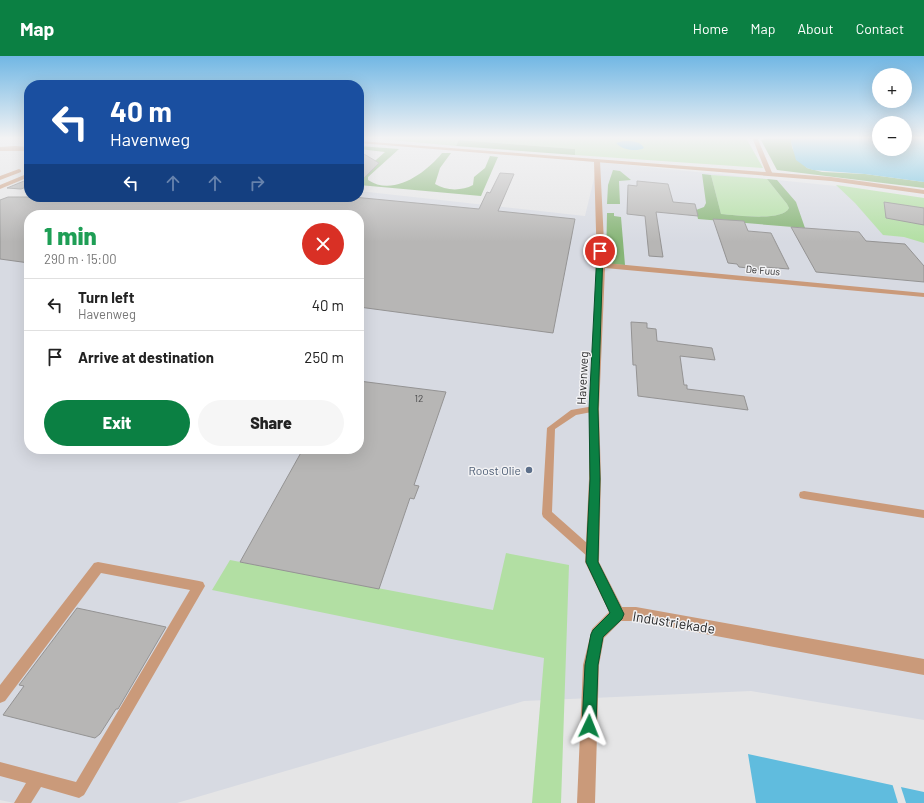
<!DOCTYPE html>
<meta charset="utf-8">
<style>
body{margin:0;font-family:Barlow,sans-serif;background:#f6f6f6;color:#222;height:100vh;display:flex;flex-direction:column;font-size:15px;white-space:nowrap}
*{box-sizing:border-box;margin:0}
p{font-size:13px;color:#767676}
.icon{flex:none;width:22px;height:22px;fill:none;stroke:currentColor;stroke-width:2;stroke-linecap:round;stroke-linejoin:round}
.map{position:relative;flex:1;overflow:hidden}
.sheet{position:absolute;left:24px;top:154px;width:340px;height:244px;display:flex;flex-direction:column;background:#fff;border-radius:16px;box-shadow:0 4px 16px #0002}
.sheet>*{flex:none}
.hud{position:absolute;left:24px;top:24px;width:340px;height:122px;border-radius:16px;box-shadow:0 4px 16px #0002;background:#1a4fa0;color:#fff;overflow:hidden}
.tools{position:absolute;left:872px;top:12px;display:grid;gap:8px}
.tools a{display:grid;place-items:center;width:40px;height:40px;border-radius:50%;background:#fff;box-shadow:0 4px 16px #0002;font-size:20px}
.pin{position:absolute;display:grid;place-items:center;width:34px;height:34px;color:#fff;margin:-17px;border:2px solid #fff;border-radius:50%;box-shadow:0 1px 4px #0007}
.me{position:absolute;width:44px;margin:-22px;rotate:2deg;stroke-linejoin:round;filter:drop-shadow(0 0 3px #0008)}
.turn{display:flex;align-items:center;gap:14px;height:84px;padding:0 20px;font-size:18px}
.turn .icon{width:52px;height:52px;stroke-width:2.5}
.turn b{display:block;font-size:28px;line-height:34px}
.lanes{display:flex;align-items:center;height:38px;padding:0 20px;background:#0003;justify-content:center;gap:20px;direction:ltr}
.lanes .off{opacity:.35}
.round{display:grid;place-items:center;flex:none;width:42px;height:42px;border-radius:21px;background:#f6f6f6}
.head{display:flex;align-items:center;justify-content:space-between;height:68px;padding:0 20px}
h1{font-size:24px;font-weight:800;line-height:30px;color:#1e9e55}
.button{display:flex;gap:8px;margin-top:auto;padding:8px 20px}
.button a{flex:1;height:46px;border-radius:24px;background:#0b8043;color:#fff;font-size:16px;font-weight:800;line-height:46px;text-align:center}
.button a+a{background:#f6f6f6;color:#222}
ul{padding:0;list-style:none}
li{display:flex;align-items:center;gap:12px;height:52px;padding:0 20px;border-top:1px solid #e0e0e0}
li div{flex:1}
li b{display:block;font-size:15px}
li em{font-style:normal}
header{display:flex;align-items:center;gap:24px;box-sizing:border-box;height:56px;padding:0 20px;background:#0b8043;color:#fff}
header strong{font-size:19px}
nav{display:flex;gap:22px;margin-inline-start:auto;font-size:14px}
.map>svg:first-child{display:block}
</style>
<header>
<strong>Map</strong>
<nav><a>Home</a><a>Map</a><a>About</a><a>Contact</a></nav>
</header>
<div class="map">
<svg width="924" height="747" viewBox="0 0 924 747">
<rect width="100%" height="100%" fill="#e5e5e6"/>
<!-- built -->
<path fill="#d7dae2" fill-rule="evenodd" d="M 598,106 L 846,131 L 924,184 L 924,664 L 751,635 L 524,645 L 177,747 L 14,747 L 0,744 L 0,145 L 29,141 L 359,141 L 359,135 L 585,160 ZM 29,159 L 359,159 L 359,393 L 29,393 Z"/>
<!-- green -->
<path fill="#b2dfa3" d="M 359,81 L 653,81 L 663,83 L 678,81 L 741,81 L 746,82 L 763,112 L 575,99 L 575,93 L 459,84 L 456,90 Z
M 711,119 L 767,123 L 787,148 L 789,152 C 782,166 735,159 721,158 Z
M 836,129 L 924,142 L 924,187 L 904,181 L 883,179 L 855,147 Z
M 506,497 L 569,509 L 561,747 L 532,747 L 544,602 L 212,534 L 230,504 L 493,554 Z"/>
<!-- forest -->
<path fill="#87b577" d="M 773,81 L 793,81 C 787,92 800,103 807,112 L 822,116 L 865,118 L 924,126 L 924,132 L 777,114 L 761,84 Z
M 459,84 L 575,93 L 575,99 L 456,90 Z
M 359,90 L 399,93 L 368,121 L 368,124 C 393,141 426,117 442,97 L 451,97 L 440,112 L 435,128 C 446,135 462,135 473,129 L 474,121 L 485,112 L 490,100 L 498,101 L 481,140 L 359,129 L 359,119 L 385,96 L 359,93 Z
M 613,114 L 620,115 L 631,124 L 619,125 L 620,148 L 607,148 L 608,129 Z
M 702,118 L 711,119 L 721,158 C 735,159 782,166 789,152 L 787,148 L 767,123 L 777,124 L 796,146 L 805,172 L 698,163 L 696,154 L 704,151 L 706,147 Z
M 607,157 L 614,157 L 614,160 L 621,161 L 625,209 L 606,208 Z"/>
<!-- water -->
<path fill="#60bcde" d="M 793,81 L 879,81 L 879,93 L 905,93 L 905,81 L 924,81 L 924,126 L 865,118 L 813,114 L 807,112 L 796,104 L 791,86 Z
M 623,85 C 631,85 641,85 644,92 C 636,96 622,94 616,87 Z
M 748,698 L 924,736 L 924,747 L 756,747 Z"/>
<!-- pier -->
<path fill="#e5e5e6" d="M 892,727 L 900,728 L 906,747 L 898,747 Z"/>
<!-- building -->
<path fill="#b7b6b5" stroke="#949393" d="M 359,95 L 379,107 L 359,127 Z
M 500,117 L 514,118 L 498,155 L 575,163 L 553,277 L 359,251 L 359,159 L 29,159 L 29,207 L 0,203 L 0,144 L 8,141 L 353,141 L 479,153 L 487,136 L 490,137 Z
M 29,123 L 29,130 L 21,133 L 7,132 Z
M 637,125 L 668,128 L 673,146 L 695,148 L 698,160 L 656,156 L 663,201 L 649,200 L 645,160 L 627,158 L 628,129 L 637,130 Z
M 884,146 L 924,152 L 924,169 L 886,162 Z
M 713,163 L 744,165 L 748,175 L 771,177 L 789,213 L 764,211 L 766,214 L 739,211 L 737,208 L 728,207 Z
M 791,171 L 859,176 L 866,185 L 905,188 L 924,210 L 924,226 L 816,216 Z
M 631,266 L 647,267 L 647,272 L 656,273 L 657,285 L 712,292 L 715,304 L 680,300 L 684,329 L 687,329 L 687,333 L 744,340 L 748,354 L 638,340 L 636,309 L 633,309 Z
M 359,325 L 446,336 L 414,429 L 419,430 L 414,443 L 410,442 L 379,533 L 240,506 L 303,393 L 359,393 Z
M 77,552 L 166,571 L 118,653 L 116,653 L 100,678 L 95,682 L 3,659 L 24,630 L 19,629 Z"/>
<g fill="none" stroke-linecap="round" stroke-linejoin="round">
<!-- service -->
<path fill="#ca9a7a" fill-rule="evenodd" d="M 594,350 L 597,351 L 598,353 L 597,355 L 576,359 L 555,373 L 552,456 L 596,495 L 598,498 L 596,501 L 592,503 L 588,501 L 543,461 L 542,458 L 547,372 L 571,354 Z
M 804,435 L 924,454 L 924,462 L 804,443 L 800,442 L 799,439 L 800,436 Z
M 98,506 L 199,525 L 203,526 L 205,530 L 84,739 L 79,742 L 41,731 L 31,747 L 14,747 L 26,727 L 0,720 L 0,706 L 76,726 L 190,534 L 101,517 L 5,645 L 0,647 L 0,629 L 94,507 Z"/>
<!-- minor -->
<path fill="#ca9a7a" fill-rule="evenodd" d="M 752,81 L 757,81 L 773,119 L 772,120 L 767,119 Z
M 15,90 L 29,91 L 29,95 L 0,95 L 0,91 Z
M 597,103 L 600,105 L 605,207 L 924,237 L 924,241 L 605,212 L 599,353 L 601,423 L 599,506 L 622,551 L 636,551 L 924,603 L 924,619 L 636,565 L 621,565 L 604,582 L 599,609 L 595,747 L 577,747 L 583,609 L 592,573 L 609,556 L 585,506 L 589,423 L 589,353 L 597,209 L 594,105 Z
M 19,113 L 21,114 L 21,116 L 0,124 L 0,120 Z
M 29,117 L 29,121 L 0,133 L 0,129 Z"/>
<!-- tertiary -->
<path fill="#ca9a7a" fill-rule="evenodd" d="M 359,85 L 831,121 L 924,134 L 924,138 L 831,125 L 359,87 Z"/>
</g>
<!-- sky -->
<linearGradient id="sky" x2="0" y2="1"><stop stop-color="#71b7e4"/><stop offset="0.44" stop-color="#f3f3f4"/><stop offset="1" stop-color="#f3f3f4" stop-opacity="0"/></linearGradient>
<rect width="924" height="186" fill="url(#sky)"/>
<!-- route -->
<path fill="#0b8043" stroke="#07532c" d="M 600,193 L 603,195 L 598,353 L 600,423 L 598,506 L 624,558 L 622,563 L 603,581 L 598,609 L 596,670 L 594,675 L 589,677 L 584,675 L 582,670 L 585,609 L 591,578 L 593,574 L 610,557 L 586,506 L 590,423 L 589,353 L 597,195 Z"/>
<!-- markers -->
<circle fill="#5c6f8a" stroke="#f2f2f4" stroke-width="1.5" cx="529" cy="414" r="4"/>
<g text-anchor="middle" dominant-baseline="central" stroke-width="3" stroke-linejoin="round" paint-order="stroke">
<!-- far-street labels -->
<g font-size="10" fill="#29292a" stroke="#f2f2f4">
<text transform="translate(763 214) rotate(5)">De Fuus</text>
</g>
<!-- number labels -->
<g font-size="10" fill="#4c4c4d">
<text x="419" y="342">12</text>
</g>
<!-- street labels -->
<g font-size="12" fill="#29292a" stroke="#f2f2f4">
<text transform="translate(582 322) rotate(-87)">Havenweg</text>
</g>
<!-- service labels -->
<g font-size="12" fill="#4e5e75" stroke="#f2f2f4" text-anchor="end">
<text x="521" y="414">Roost Olie</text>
</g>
<!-- near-street labels -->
<g font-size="14" fill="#29292a" stroke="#f2f2f4">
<text transform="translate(674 566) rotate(9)">Industriekade</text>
</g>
</g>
</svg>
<div class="tools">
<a>+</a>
<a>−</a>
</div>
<div class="pin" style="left:600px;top:195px;background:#d93025"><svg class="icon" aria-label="arrive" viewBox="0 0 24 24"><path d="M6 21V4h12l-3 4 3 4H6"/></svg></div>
<svg class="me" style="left:589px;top:670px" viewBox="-20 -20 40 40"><path d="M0-17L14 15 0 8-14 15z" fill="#0b8043" stroke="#fff" stroke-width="4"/></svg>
<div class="hud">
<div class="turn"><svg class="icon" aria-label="left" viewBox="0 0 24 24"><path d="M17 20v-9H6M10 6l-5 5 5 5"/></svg><div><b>40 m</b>Havenweg</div></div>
<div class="lanes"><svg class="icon" aria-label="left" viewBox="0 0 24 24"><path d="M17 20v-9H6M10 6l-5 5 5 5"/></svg><svg class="icon off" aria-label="ahead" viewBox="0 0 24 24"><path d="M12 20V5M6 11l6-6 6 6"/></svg><svg class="icon off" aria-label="ahead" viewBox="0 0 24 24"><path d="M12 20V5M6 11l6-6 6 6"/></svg><svg class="icon off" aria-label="right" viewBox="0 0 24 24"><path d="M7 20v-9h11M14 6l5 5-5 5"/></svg></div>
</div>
<section class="sheet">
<div class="head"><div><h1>1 min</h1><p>290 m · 15:00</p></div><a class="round" style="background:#d93025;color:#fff"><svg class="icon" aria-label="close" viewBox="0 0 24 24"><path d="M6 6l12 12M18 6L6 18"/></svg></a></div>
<ul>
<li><svg class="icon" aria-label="left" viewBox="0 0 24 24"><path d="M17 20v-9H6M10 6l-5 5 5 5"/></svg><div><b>Turn left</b><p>Havenweg</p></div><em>40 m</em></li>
<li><svg class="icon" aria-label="arrive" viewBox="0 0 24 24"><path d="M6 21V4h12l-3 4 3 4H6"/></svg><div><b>Arrive at destination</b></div><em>250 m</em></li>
</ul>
<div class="button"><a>Exit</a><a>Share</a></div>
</section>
</div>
